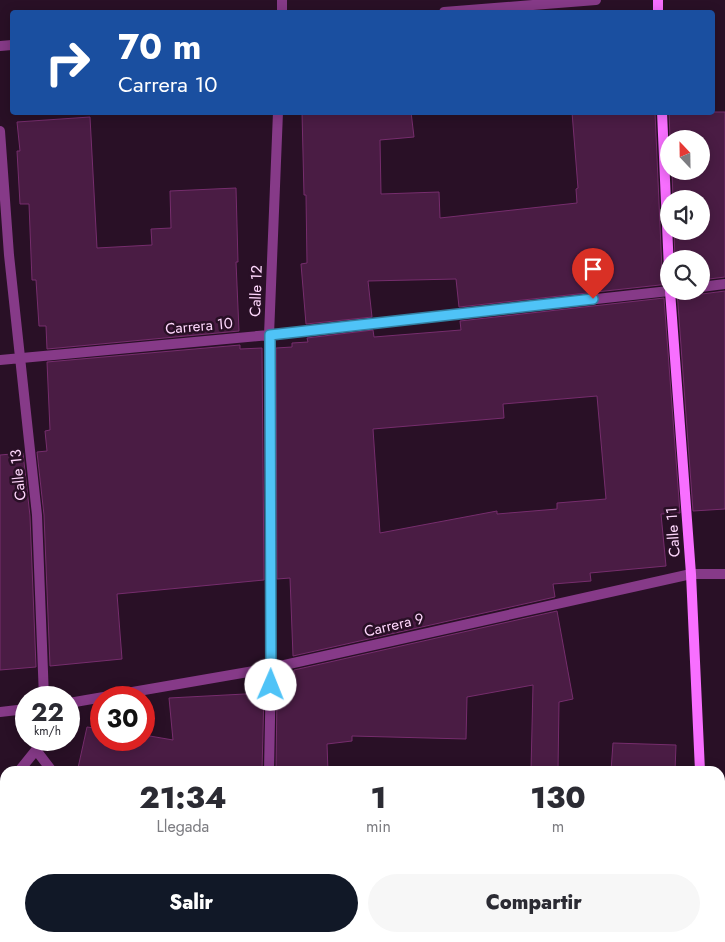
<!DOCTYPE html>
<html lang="es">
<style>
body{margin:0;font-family:Jost,sans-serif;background:#f7f7f7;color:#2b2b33;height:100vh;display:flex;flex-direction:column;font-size:19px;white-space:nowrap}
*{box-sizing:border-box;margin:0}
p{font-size:16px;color:#7c7c81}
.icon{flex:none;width:28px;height:28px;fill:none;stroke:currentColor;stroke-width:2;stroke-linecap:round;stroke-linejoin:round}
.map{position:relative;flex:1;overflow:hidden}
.drawer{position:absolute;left:0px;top:766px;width:725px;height:176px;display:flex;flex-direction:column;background:#fff;border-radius:15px 15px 0 0;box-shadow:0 2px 12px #0003}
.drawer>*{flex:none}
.hud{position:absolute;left:10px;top:10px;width:705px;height:105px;border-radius:5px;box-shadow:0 2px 12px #0003;background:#1a4fa0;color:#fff;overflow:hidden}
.needle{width:32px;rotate:338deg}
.tools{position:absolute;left:660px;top:130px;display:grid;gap:10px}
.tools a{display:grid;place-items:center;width:50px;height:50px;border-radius:50%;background:#fff;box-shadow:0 2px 12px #0003;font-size:25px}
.speed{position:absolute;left:15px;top:686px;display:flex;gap:10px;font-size:25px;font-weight:700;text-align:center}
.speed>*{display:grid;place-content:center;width:65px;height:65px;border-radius:50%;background:#fff;box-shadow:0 2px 12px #0003;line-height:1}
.speed small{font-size:12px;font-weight:400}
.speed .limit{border:8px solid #d22;background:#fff;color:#111}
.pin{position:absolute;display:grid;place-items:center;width:42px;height:42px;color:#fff;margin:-51px -21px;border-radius:50% 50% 50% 0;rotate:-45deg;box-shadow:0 0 5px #0007}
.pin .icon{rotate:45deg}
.me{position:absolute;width:55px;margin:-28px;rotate:1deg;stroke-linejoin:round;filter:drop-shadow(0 0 4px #0008)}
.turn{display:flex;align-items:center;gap:18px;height:105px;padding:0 25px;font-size:22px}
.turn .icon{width:65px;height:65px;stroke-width:2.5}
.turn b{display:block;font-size:35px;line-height:42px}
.eta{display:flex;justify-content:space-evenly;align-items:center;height:85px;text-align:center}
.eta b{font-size:30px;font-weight:800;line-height:35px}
.cta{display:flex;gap:10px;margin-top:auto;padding:10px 25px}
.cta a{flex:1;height:58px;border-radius:30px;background:#111827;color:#fff;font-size:20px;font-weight:800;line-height:58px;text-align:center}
.cta a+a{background:#f7f7f7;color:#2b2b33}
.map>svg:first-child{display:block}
</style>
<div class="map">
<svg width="725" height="942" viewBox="0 0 725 942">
<rect width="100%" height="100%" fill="#291026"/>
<!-- green -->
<path fill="#131633" d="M 237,938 L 257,938 L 256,942 L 233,942 Z"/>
<!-- building -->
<path fill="#4a1c44" stroke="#762d6d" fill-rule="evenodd" d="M 302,112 L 411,112 L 414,137 L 380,140 L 381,194 L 439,192 L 440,218 L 577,203 L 576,189 L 578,188 L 572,112 L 655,112 L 662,270 L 664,274 L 669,277 L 669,284 L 459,307 L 456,279 L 368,281 L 372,317 L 306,324 L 301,264 L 307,263 L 306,195 L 304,195 Z
M 669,112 L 725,112 L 725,277 L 701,280 L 701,259 L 675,259 L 674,231 L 701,231 L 701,199 L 673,199 L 672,171 L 701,171 L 701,139 L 670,139 Z
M 90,117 L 97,248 L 152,245 L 151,229 L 171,228 L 170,191 L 236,188 L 238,262 L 236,262 L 239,331 L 47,349 L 46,326 L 39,326 L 36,280 L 32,280 L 29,204 L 20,204 L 17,151 L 20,151 L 17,122 Z
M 677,291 L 696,291 L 702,294 L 725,291 L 725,509 L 693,511 Z
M 664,298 L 680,513 L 661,514 L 666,566 L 590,573 L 591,581 L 553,584 L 555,597 L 293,656 L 290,578 L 277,579 L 276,348 L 292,347 L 292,343 L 308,342 L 307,338 L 373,330 L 374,337 L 461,330 L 460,321 ZM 597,396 L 606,499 L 557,503 L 557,509 L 497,514 L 497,511 L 380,533 L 373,429 L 504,418 L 503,404 Z
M 240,345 L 240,349 L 262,348 L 264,580 L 117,594 L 122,659 L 50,666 L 44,515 L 37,452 L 47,451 L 45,431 L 50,430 L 47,362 Z
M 23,453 L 30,516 L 36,667 L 0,670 L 0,455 Z
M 557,611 L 573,699 L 559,702 L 558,771 L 531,771 L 533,685 L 467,697 L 466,739 L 352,736 L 352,741 L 327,744 L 328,771 L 276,771 L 277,693 L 293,692 L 292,674 L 294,674 L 294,670 Z
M 264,693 L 262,771 L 91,771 L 78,768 L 87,727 L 101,729 L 101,740 L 144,740 L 144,735 L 173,740 L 169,698 Z
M 613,743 L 676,745 L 675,771 L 611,771 Z"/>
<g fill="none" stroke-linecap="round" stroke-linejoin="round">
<!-- path -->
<path stroke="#2e41bc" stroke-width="3" stroke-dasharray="2.5 4" stroke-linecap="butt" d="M 502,942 L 503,938"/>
<!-- service -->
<path stroke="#863a88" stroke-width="10" d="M 69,703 L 271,668
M 0,712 L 26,709"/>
<!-- minor -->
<path stroke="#863a88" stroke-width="10" d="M 282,12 L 282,0
M 444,12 L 596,0
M 0,46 L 12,45
M 0,131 L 9,255 L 37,515 L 44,698
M 701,287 L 725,284
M 0,360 L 269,335 L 669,291
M 271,668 L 691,574 L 725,574
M 36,750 L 52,771
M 19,771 L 36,750 L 38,740
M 269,771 L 271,668 L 269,335 L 278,112
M 0,796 L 5,789"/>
<!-- tertiary -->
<path stroke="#863a88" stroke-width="10" d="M 575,938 L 594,942
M 205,942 L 209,938"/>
<!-- secondary -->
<path stroke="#f86fff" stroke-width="10" d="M 658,0 L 658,12
M 662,112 L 669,270
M 670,291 L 691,574 L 700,771
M 708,938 L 709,942"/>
</g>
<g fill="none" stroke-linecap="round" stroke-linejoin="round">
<!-- route casing -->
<g stroke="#337fa1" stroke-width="12">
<path id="route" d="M 271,685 L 270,335 L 593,299"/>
</g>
<!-- route -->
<use href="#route" stroke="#4fc3f7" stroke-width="9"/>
</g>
<g text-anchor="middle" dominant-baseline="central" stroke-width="5" stroke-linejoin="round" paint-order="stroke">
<!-- street labels -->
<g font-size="15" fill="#ffd8fd" stroke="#291026">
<text transform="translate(256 291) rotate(-88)">Calle 12</text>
<text transform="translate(199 326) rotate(-5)">Carrera 10</text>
<text transform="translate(18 475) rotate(-96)">Calle 13</text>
<text transform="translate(673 532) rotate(-94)">Calle 11</text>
<text transform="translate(394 625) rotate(-13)">Carrera 9</text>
</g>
</g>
</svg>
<div class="tools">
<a><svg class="needle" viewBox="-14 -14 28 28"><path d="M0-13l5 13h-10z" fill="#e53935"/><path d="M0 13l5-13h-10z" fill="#7c7c81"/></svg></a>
<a><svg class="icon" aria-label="sound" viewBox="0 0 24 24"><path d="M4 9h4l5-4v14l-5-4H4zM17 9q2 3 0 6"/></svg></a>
<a><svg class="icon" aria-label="search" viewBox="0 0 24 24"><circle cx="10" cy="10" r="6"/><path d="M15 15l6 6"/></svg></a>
</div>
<div class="speed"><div>22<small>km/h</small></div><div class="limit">30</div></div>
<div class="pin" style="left:593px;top:299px;background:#d93025"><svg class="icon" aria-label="arrive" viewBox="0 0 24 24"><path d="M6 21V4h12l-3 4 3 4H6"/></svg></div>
<svg class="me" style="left:271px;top:685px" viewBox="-20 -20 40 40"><circle r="19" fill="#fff"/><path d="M0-13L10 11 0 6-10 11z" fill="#4fc3f7"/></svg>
<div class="hud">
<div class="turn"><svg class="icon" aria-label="right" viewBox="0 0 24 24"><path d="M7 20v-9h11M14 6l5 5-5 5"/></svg><div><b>70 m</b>Carrera 10</div></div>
</div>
<section class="drawer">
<div class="eta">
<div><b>21:34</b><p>Llegada</p></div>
<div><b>1</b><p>min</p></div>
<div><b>130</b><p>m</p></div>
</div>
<div class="cta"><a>Salir</a><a>Compartir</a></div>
</section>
</div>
